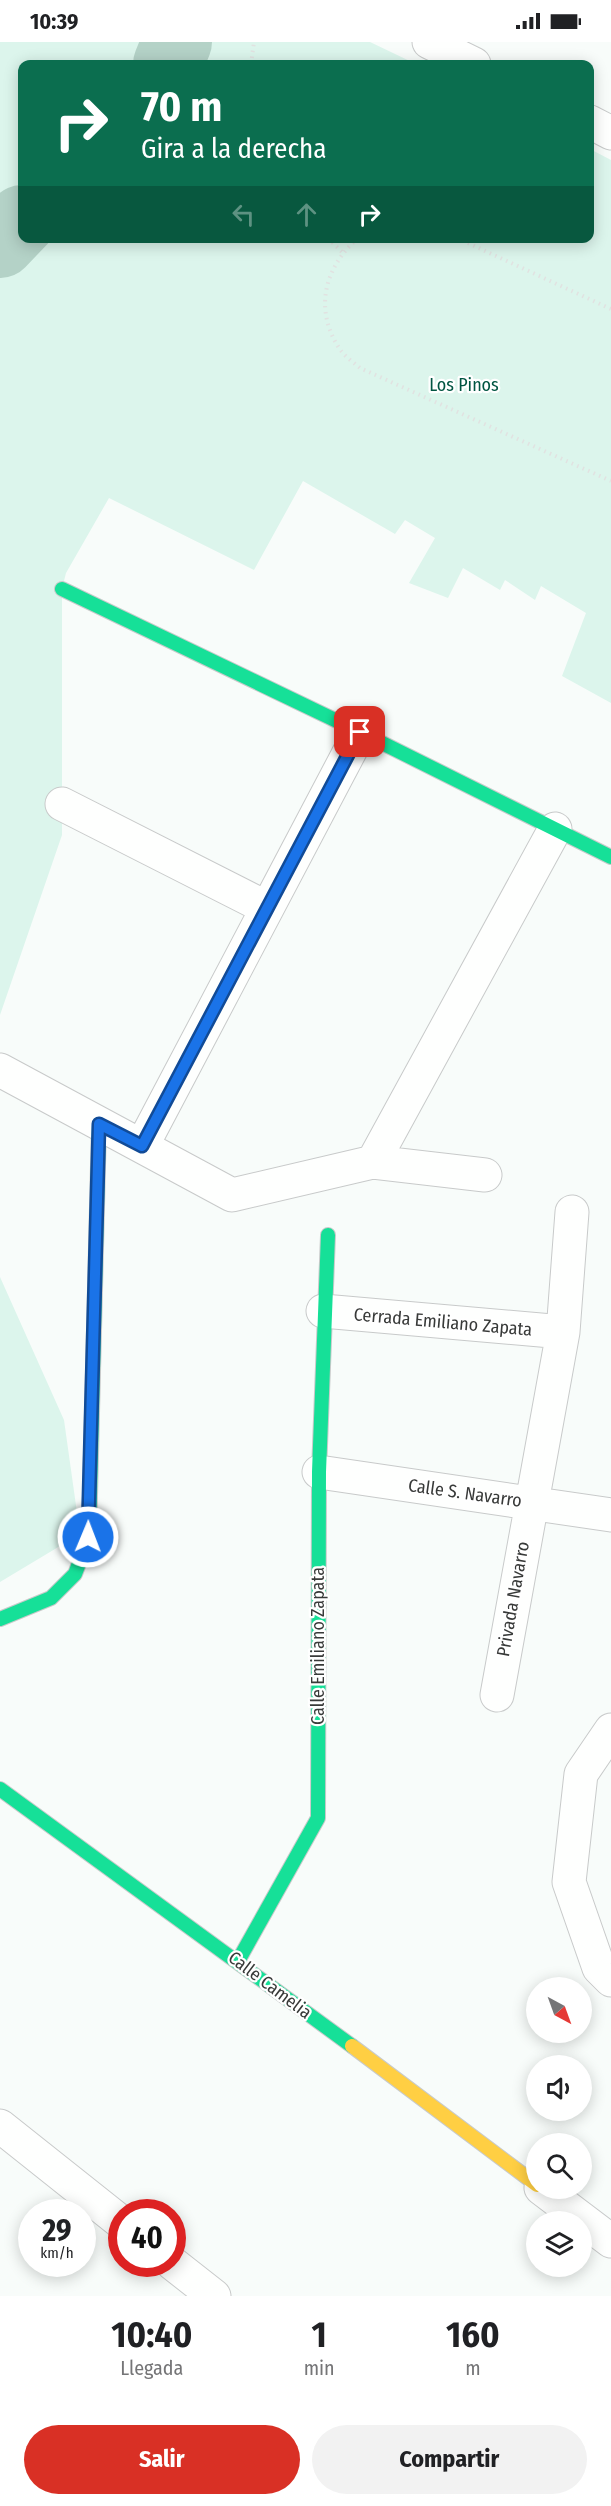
<!DOCTYPE html>
<html lang="es">
<style>
body{margin:0;font-family:"Fira Sans Condensed",sans-serif;background:#f2f2f2;color:#202124;height:100vh;display:flex;flex-direction:column;font-size:22px;white-space:nowrap}
*{box-sizing:border-box;margin:0}
p{font-size:20px;color:#757577}
.icon{flex:none;width:33px;height:33px;fill:none;stroke:currentColor;stroke-width:2;stroke-linecap:round;stroke-linejoin:round}
.map{position:relative;height:2254px;overflow:hidden}
.details{display:flex;flex-direction:column;background:#fff;flex:1}
.details>*{flex:none}
.hud{position:absolute;left:18px;top:18px;width:576px;height:183px;border-radius:12px;box-shadow:0 3px 15px #0003;background:#0b6e4f;color:#fff;overflow:hidden}
.needle{width:39px;rotate:139deg}
.fabs{position:absolute;left:526px;top:1935px;display:grid;gap:12px}
.fabs a{display:grid;place-items:center;width:66px;height:66px;border-radius:50%;background:#fff;box-shadow:0 3px 15px #0003;font-size:30px}
.speed{position:absolute;left:18px;top:2157px;display:flex;gap:12px;font-size:30px;font-weight:700;text-align:center}
.speed>*{display:grid;place-content:center;width:78px;height:78px;border-radius:50%;background:#fff;box-shadow:0 3px 15px #0003;line-height:1}
.speed small{font-size:15px;font-weight:400}
.speed .limit{border:9px solid #d22;background:#fff;color:#111}
.pin{position:absolute;display:grid;place-items:center;width:51px;height:51px;color:#fff;margin:-26px;border-radius:12px;box-shadow:0 3px 9px #0006}
.me{position:absolute;width:66px;margin:-33px;rotate:1deg;stroke-linejoin:round;filter:drop-shadow(0 0 4px #0008)}
.turn{display:flex;align-items:center;gap:21px;height:126px;padding:0 24px;font-size:27px}
.turn .icon{width:78px;height:78px;stroke-width:2.5}
.turn b{display:block;font-size:42px;line-height:51px}
.lanes{display:flex;align-items:center;height:57px;padding:0 24px;background:#0003;justify-content:center;gap:30px;direction:ltr}
.lanes .off{opacity:.35}
.eta{display:flex;justify-content:space-evenly;align-items:center;height:102px;text-align:center}
.eta b{font-size:36px;font-weight:700;line-height:42px}
.cta{display:flex;gap:12px;margin-top:auto;padding:12px 24px}
.cta a{flex:1;height:69px;border-radius:36px;background:#d93025;color:#fff;font-size:24px;font-weight:700;line-height:69px;text-align:center}
.cta a+a{background:#f2f2f2;color:#202124}
.status{display:flex;justify-content:space-between;align-items:center;height:42px;padding:0 30px;background:#fff;direction:ltr}
.status svg{height:16px;fill:currentColor}
.map>svg:first-child{display:block}
</style>
<div class="status"><b>10:39</b><svg viewBox="0 0 49 12"><path d="M0 12V9h3v3zM5 12V6h3v6zM10 12V3h3v9zM15 12V0h3v12zM26 1h20v11H26zM47 4h2v5h-2z"/></svg></div>
<div class="map">
<svg width="611" height="2254" viewBox="0 0 611 2254">
<rect width="100%" height="100%" fill="#f8fcfa"/>
<!-- green -->
<path fill="#dcf5ec" d="M 0,0 L 370,0 L 416,22 L 22,22 L 22,196 L 590,196 L 590,107 L 611,118 L 611,661 L 562,634 L 586,571 L 541,544 L 535,558 L 505,538 L 500,548 L 463,526 L 448,556 L 409,541 L 435,496 L 405,478 L 395,492 L 303,439 L 254,528 L 109,456 L 66,531 L 62,547 L 62,793 L 0,973 Z
M 0,1235 L 64,1378 L 80,1492 L 0,1540 Z"/>
<g fill="none" stroke-linecap="round" stroke-linejoin="round">
<!-- river -->
<path stroke="#b4d2c7" stroke-width="70" d="M 168,22 L 177,0
M 0,201 L 22,178"/>
<!-- street casing -->
<g stroke="#c8caca" stroke-width="35">
<path id="street" d="M 429,0 L 474,22
M 590,80 L 611,91
M 62,762 L 267,866
M 0,1028 L 232,1153 L 373,1120 L 485,1133
M 142,1104 L 360,690
M 373,1120 L 555,787
M 323,1269 L 563,1290
M 319,1430 L 611,1473
M 497,1653 L 563,1290 L 572,1170
M 611,1688 L 581,1732 L 569,1840 L 599,1926 L 611,1938
M 0,2084 L 122,2181
M 541,2146 L 611,2199
M 172,2221 L 214,2254"/>
</g>
<!-- fast casing -->
<g stroke="#c8caca" stroke-width="16">
<path id="fast" d="M 62,547 L 360,690 L 611,815
M 0,1577 L 51,1556 L 75,1532 L 89,1495 L 99,1082
M 0,1747 L 352,2004
M 238,1919 L 318,1776 L 319,1430 L 328,1193"/>
</g>
<!-- slow casing -->
<g stroke="#c8caca" stroke-width="16">
<path id="slow" d="M 352,2004 L 537,2143"/>
</g>
<!-- path -->
<path stroke="#e1e2e1" stroke-width="4" stroke-dasharray="1.5 4.5" stroke-linecap="butt" d="M 251,22 L 254,0
M 328,196 L 342,210
M 358,196 C 324,226 314,267 339,306 C 344,314 353,320 360,326 L 611,439
M 457,196 L 611,267"/>
<!-- street -->
<use href="#street" stroke="#fefffe" stroke-width="33"/>
<!-- fast -->
<use href="#fast" stroke="#16e098" stroke-width="14"/>
<!-- slow -->
<use href="#slow" stroke="#ffcf43" stroke-width="14"/>
</g>
<g fill="none" stroke-linecap="round" stroke-linejoin="round">
<!-- route casing -->
<g stroke="#114b97" stroke-width="15">
<path id="route" d="M 88,1495 L 99,1082 L 142,1104 L 360,690"/>
</g>
<!-- route -->
<use href="#route" stroke="#1a73e8" stroke-width="10"/>
</g>
<g text-anchor="middle" dominant-baseline="central" stroke-width="4.5" stroke-linejoin="round" paint-order="stroke">
<!-- park labels -->
<g font-size="18" fill="#005542" stroke="#fff">
<text x="464" y="343">Los Pinos</text>
</g>
<!-- street labels -->
<g font-size="18" fill="#383a39" stroke="#fff">
<text transform="translate(443 1280) rotate(5)">Cerrada Emiliano Zapata</text>
<text transform="translate(465 1451) rotate(8)">Calle S. Navarro</text>
<text transform="translate(513 1557) rotate(-80)">Privada Navarro</text>
<text transform="translate(318 1604) rotate(-90)">Calle Emiliano Zapata</text>
<text transform="translate(270 1943) rotate(37)">Calle Camelia</text>
</g>
</g>
</svg>
<div class="fabs">
<a><svg class="needle" viewBox="-14 -14 28 28"><path d="M0-13l5 13h-10z" fill="#e53935"/><path d="M0 13l5-13h-10z" fill="#757577"/></svg></a>
<a><svg class="icon" aria-label="sound" viewBox="0 0 24 24"><path d="M4 9h4l5-4v14l-5-4H4zM17 9q2 3 0 6"/></svg></a>
<a><svg class="icon" aria-label="search" viewBox="0 0 24 24"><circle cx="10" cy="10" r="6"/><path d="M15 15l6 6"/></svg></a>
<a><svg class="icon" aria-label="layers" viewBox="0 0 24 24"><path d="M12 4l9 5-9 5-9-5zM3 14l9 5 9-5"/></svg></a>
</div>
<div class="speed"><div>29<small>km/h</small></div><div class="limit">40</div></div>
<div class="pin" style="left:360px;top:690px;background:#d93025"><svg class="icon" aria-label="arrive" viewBox="0 0 24 24"><path d="M6 21V4h12l-3 4 3 4H6"/></svg></div>
<svg class="me" style="left:88px;top:1495px" viewBox="-20 -20 40 40"><circle r="17" fill="#1a73e8" stroke="#fff" stroke-width="3"/><path d="M0-11L8 9 0 5-8 9z" fill="#fff"/></svg>
<div class="hud">
<div class="turn"><svg class="icon" aria-label="right" viewBox="0 0 24 24"><path d="M7 20v-9h11M14 6l5 5-5 5"/></svg><div><b>70 m</b>Gira a la derecha</div></div>
<div class="lanes"><svg class="icon off" aria-label="left" viewBox="0 0 24 24"><path d="M17 20v-9H6M10 6l-5 5 5 5"/></svg><svg class="icon off" aria-label="ahead" viewBox="0 0 24 24"><path d="M12 20V5M6 11l6-6 6 6"/></svg><svg class="icon" aria-label="right" viewBox="0 0 24 24"><path d="M7 20v-9h11M14 6l5 5-5 5"/></svg></div>
</div>
</div>
<section class="details">
<div class="eta">
<div><b>10:40</b><p>Llegada</p></div>
<div><b>1</b><p>min</p></div>
<div><b>160</b><p>m</p></div>
</div>
<div class="cta"><a>Salir</a><a>Compartir</a></div>
</section>
